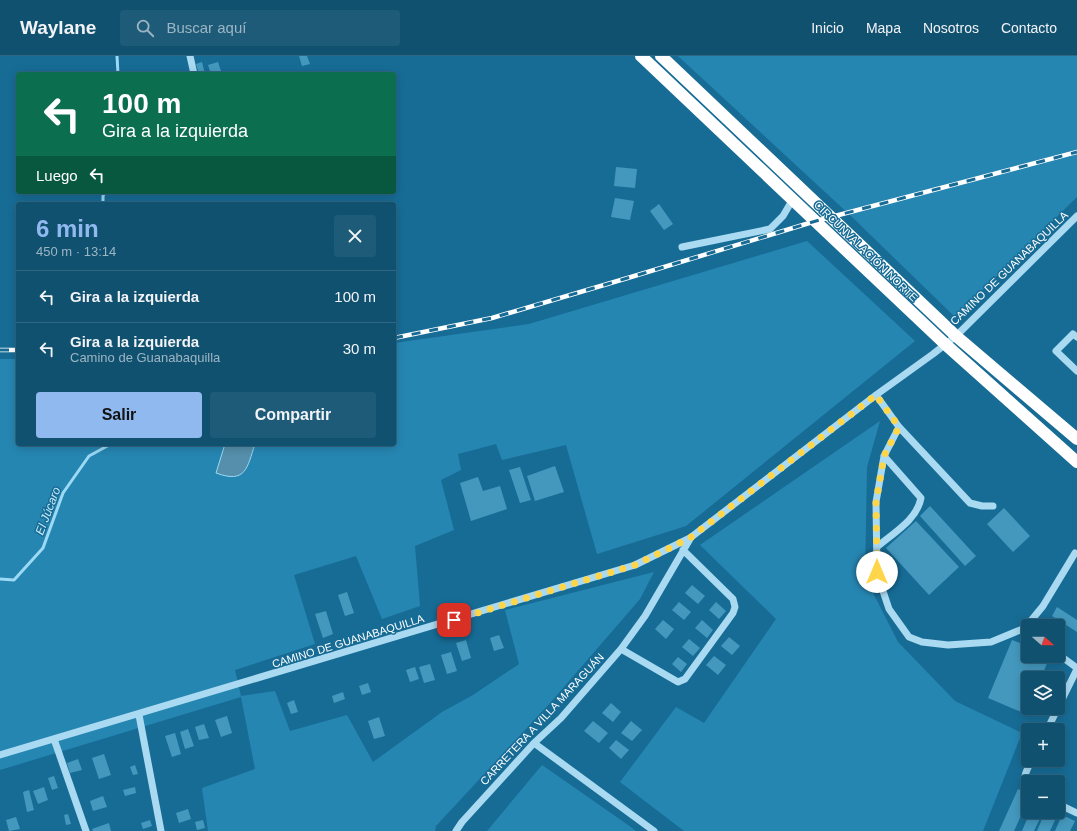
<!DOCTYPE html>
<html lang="es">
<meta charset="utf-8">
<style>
body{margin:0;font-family:Arial,sans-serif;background:#1e5b78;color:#f1f3f6;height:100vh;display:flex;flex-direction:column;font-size:15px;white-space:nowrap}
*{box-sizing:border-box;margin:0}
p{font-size:13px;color:#9cb5c3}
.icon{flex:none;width:22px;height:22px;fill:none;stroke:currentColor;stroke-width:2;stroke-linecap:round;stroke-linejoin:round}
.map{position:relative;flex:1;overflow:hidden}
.side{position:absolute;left:16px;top:146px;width:380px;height:244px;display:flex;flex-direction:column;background:#115170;border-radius:4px;box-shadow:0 2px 10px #0003,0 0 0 1px #306883}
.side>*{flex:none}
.hud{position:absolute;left:16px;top:16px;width:380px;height:122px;border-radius:4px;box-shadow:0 2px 10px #0003,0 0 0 1px #306883;background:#0b6e4f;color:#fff;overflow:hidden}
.needle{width:26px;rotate:110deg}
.controls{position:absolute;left:1021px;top:563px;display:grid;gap:8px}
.controls a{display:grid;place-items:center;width:44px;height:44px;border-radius:4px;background:#115170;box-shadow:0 2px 10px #0003,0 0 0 1px #306883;font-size:20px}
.pin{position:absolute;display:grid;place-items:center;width:34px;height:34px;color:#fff;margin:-17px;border-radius:8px;box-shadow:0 2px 6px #0006}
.me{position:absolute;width:44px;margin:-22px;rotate:0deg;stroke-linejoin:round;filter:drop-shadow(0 0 3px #0008)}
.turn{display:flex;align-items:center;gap:14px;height:84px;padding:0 20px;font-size:18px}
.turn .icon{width:52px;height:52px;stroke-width:2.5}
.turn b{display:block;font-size:28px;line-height:34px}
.then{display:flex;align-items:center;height:38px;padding:0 20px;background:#0003;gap:8px;font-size:15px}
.round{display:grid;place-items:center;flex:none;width:42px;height:42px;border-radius:4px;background:#1e5b78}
.overview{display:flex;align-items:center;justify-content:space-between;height:68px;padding:0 20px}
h1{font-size:24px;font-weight:600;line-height:30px;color:#90b9f0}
.primary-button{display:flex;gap:8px;margin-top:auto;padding:8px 20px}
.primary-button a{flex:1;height:46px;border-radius:4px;background:#90b9f0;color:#111;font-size:16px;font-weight:600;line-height:46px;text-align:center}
.primary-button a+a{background:#1e5b78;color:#f1f3f6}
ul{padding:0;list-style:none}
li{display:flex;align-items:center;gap:12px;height:52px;padding:0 20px;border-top:1px solid #306883}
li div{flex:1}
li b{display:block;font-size:15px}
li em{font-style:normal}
header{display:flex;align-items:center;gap:24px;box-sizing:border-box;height:56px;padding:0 20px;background:#115170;border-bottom:1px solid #306883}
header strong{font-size:19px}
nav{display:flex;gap:22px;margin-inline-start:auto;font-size:14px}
.search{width:280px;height:36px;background:#1e5b78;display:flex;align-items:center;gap:10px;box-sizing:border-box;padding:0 14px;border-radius:4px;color:#9cb5c3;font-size:15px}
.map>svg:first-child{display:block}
</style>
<header>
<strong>Waylane</strong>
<div class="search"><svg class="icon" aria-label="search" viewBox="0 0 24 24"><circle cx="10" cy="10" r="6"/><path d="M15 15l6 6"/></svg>Buscar aquí</div>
<nav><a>Inicio</a><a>Mapa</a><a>Nosotros</a><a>Contacto</a></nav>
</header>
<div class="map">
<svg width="1077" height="775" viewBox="0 0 1077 775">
<rect width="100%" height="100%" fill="#176c96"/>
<!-- green -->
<path fill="#2686b2" d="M 678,0 L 1077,0 L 1077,141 L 955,261 L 851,160 Z
M 807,185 L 915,285 L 686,470 L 597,498 L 566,389 L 502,404 L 496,388 L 458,398 L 461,414 L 441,424 L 454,474 L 415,490 L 420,550 L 382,563 L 356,500 L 294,519 L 315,588 L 235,614 L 241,640 L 275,635 L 290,675 L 347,659 L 373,706 L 442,656 L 473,639 L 519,608 L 505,554 L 654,516 L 640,543 L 551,646 L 436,770 L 435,775 L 208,775 L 202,732 L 255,713 L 241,641 L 0,714 L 0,303 L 18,303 L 18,388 L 394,388 L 394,287 L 529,268 Z
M 880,365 L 867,411 L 865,521 L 898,586 L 955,645 L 1022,677 L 983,775 L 684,775 L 620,726 L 676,651 L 704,667 L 776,563 L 700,489 Z
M 542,709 L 628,769 L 636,775 L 487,775 Z"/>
<!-- water -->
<path fill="#558fab" stroke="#9bd9f4" d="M 225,388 L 255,388 C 247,412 246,428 216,417 Z"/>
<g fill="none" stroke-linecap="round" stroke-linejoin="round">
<!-- stream -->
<path stroke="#9bd9f4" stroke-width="3" d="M 117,0 L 118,18
M 103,148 L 103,140 L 105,136
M 0,523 L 14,524 L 43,492 L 63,437 L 89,400 L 111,388"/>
</g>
<!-- building -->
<path fill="#4498be" d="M 299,0 L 307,0 L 310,8 L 302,10 Z
M 202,6 L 205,18 L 199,18 L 196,8 Z
M 218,6 L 222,18 L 211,18 L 208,9 Z
M 616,111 L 637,113 L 635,132 L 614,130 Z
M 615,142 L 634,145 L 630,164 L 611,161 Z
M 659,148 L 673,168 L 664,174 L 650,155 Z
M 555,410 L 564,436 L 535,445 L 527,420 Z
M 520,411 L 531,444 L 520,447 L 509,414 Z
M 478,421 L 483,435 L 500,430 L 507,453 L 471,465 L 460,427 Z
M 930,450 L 976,500 L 965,510 L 920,460 Z
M 1004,452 L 1030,480 L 1013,496 L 987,468 Z
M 916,465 L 959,511 L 929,539 L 886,492 Z
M 692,529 L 705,540 L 698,548 L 685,537 Z
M 347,536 L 354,557 L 345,560 L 338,539 Z
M 679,546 L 691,556 L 684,564 L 672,554 Z
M 716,546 L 726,555 L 719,563 L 709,554 Z
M 1057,551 L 1077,564 L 1077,576 L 1052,560 Z
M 326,555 L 333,578 L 323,582 L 315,558 Z
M 663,564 L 674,573 L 666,583 L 655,573 Z
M 702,564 L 713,574 L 707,582 L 695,572 Z
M 499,579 L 504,592 L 494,595 L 490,582 Z
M 729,581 L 740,590 L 732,599 L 721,590 Z
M 689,583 L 700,592 L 693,600 L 682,591 Z
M 466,584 L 471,602 L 462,605 L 456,587 Z
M 1012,584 L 1028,590 L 1028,600 L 1050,600 L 1041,622 L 1028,622 L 1029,652 L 1026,658 L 988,642 Z
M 451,596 L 457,615 L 447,618 L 441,599 Z
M 714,600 L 726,609 L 718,619 L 706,609 Z
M 678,601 L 687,608 L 681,616 L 672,608 Z
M 430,608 L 435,624 L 424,627 L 419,611 Z
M 415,611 L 419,623 L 410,626 L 406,614 Z
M 368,627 L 371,636 L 362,639 L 359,630 Z
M 343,636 L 345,643 L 334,647 L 332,640 Z
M 294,644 L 298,656 L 291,658 L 287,647 Z
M 611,647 L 621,656 L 613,666 L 602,657 Z
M 227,660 L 232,677 L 221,681 L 215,664 Z
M 379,661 L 385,680 L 374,683 L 368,665 Z
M 593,665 L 608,677 L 599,687 L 584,675 Z
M 631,665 L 642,674 L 632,685 L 621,677 Z
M 204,668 L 209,682 L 199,684 L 195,671 Z
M 188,673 L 194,690 L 185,693 L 180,676 Z
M 175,677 L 181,698 L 172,701 L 165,680 Z
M 616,684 L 629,694 L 621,703 L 609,692 Z
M 104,698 L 111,719 L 99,723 L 92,702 Z
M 78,703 L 82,714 L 70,717 L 67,707 Z
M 135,709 L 138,718 L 133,719 L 130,711 Z
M 54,720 L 58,732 L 52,734 L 48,722 Z
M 44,731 L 48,744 L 38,748 L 33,735 Z
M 135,731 L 136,737 L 125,740 L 123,734 Z
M 1018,733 L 1028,738 L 1028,744 L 1014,775 L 999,775 Z
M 29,734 L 34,754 L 27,756 L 23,736 Z
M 103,740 L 107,751 L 93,755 L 90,745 Z
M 1058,752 L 1060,753 L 1050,775 L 1037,775 L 1045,756 L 1058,756 Z
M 188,753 L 191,763 L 179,767 L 176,757 Z
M 1030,756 L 1043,756 L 1034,775 L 1022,775 Z
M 68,758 L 71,768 L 66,769 L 64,759 Z
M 1062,759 L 1075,765 L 1070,775 L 1055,775 Z
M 16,761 L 20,773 L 9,775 L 6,764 Z
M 150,764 L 152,770 L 143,773 L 141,767 Z
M 203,764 L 205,772 L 197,774 L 195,766 Z
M 109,767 L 111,775 L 93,775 L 92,773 Z"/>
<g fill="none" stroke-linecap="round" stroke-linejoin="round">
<!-- minor -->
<path stroke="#a9daf1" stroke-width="7" d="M 190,0 L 194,18
M 682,191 L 770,173 L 783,160 L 793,143
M 1077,281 L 1073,278 L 1056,295 L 1077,315
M 876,339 L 899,371 L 970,447 L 982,450 L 993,450
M 899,371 L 884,400 L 876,446 L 877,517 L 889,553 L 909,581 L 922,586 L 948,589 L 991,586 L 1025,572 L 1043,550 L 1075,497
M 877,491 C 893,477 917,464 921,442 L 884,400
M 621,593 L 678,626 L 685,623 L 733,557 L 735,551 L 733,543 L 683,494
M 1058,598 L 1077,612
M 139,659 L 161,775
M 1047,674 L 1077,613
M 54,683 L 86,775
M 534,687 L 654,775
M 0,699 L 635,509 L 690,482 L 876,339 L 933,298 L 956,280 L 1077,160
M 1028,732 C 1021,722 1027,714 1032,704
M 1058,748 L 1077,757
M 456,775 L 462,766 L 534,687 L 561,662 L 621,593 L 645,560 L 690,483"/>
<!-- highway -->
<path stroke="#fff" stroke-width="12" d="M 641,0 L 945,288 L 1077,406
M 661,0 L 956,280 L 1077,383"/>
<!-- rail casing -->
<g stroke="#fff" stroke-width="4.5">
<path id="rail" d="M 394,282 L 492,262 L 631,221 L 816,165 L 1077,96
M 0,294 L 18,294"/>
</g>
<!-- rail -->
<use href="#rail" stroke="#176c96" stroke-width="3" stroke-dasharray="9" stroke-linecap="butt"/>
</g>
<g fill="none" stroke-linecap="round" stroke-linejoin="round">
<!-- route -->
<path stroke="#ffd54a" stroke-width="7" stroke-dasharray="0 12.6" d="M 454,564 L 635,509 L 690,482 L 876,339 L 899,371 L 884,400 L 876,446 L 877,516"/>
</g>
<g text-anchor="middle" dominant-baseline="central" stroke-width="3" stroke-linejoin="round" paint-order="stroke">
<!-- street labels -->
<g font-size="11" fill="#fff" stroke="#176c96">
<text transform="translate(866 195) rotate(44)">CIRCUNVALACIÓN NORTE</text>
<text transform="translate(1009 212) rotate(-44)">CAMINO DE GUANABAQUILLA</text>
<text transform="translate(348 585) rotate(-17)">CAMINO DE GUANABAQUILLA</text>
<text transform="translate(542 663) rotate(-47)">CARRETERA A VILLA MARAGUÁN</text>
</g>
<!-- water labels -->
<g font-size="12" font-style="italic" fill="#c4e9f9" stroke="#176c96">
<text transform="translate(48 455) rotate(-69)">El Júcaro</text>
</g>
</g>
</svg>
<div class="controls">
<a><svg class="needle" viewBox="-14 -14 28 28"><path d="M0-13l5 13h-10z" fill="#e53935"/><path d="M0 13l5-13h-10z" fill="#9cb5c3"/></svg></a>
<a><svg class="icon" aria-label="layers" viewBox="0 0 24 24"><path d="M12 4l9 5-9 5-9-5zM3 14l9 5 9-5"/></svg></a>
<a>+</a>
<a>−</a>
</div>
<div class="pin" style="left:454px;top:564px;background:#d93025"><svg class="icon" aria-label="arrive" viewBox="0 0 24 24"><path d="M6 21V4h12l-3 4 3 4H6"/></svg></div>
<svg class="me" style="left:877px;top:516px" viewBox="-20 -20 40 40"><circle r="19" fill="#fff"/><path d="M0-13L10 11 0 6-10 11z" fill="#ffd54a"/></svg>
<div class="hud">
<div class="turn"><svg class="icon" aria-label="left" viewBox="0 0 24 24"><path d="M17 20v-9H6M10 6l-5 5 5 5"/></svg><div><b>100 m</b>Gira a la izquierda</div></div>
<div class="then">Luego<svg class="icon" aria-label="left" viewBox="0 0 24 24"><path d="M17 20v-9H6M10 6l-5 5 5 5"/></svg></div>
</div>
<section class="side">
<div class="overview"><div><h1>6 min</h1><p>450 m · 13:14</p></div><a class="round"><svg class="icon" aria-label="close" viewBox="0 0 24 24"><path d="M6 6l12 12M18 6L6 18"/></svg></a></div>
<ul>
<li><svg class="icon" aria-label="left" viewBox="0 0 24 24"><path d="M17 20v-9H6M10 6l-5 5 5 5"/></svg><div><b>Gira a la izquierda</b></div><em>100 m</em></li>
<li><svg class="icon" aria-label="left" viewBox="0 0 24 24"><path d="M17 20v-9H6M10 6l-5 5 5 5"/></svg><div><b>Gira a la izquierda</b><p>Camino de Guanabaquilla</p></div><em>30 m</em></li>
</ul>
<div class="primary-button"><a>Salir</a><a>Compartir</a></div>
</section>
</div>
